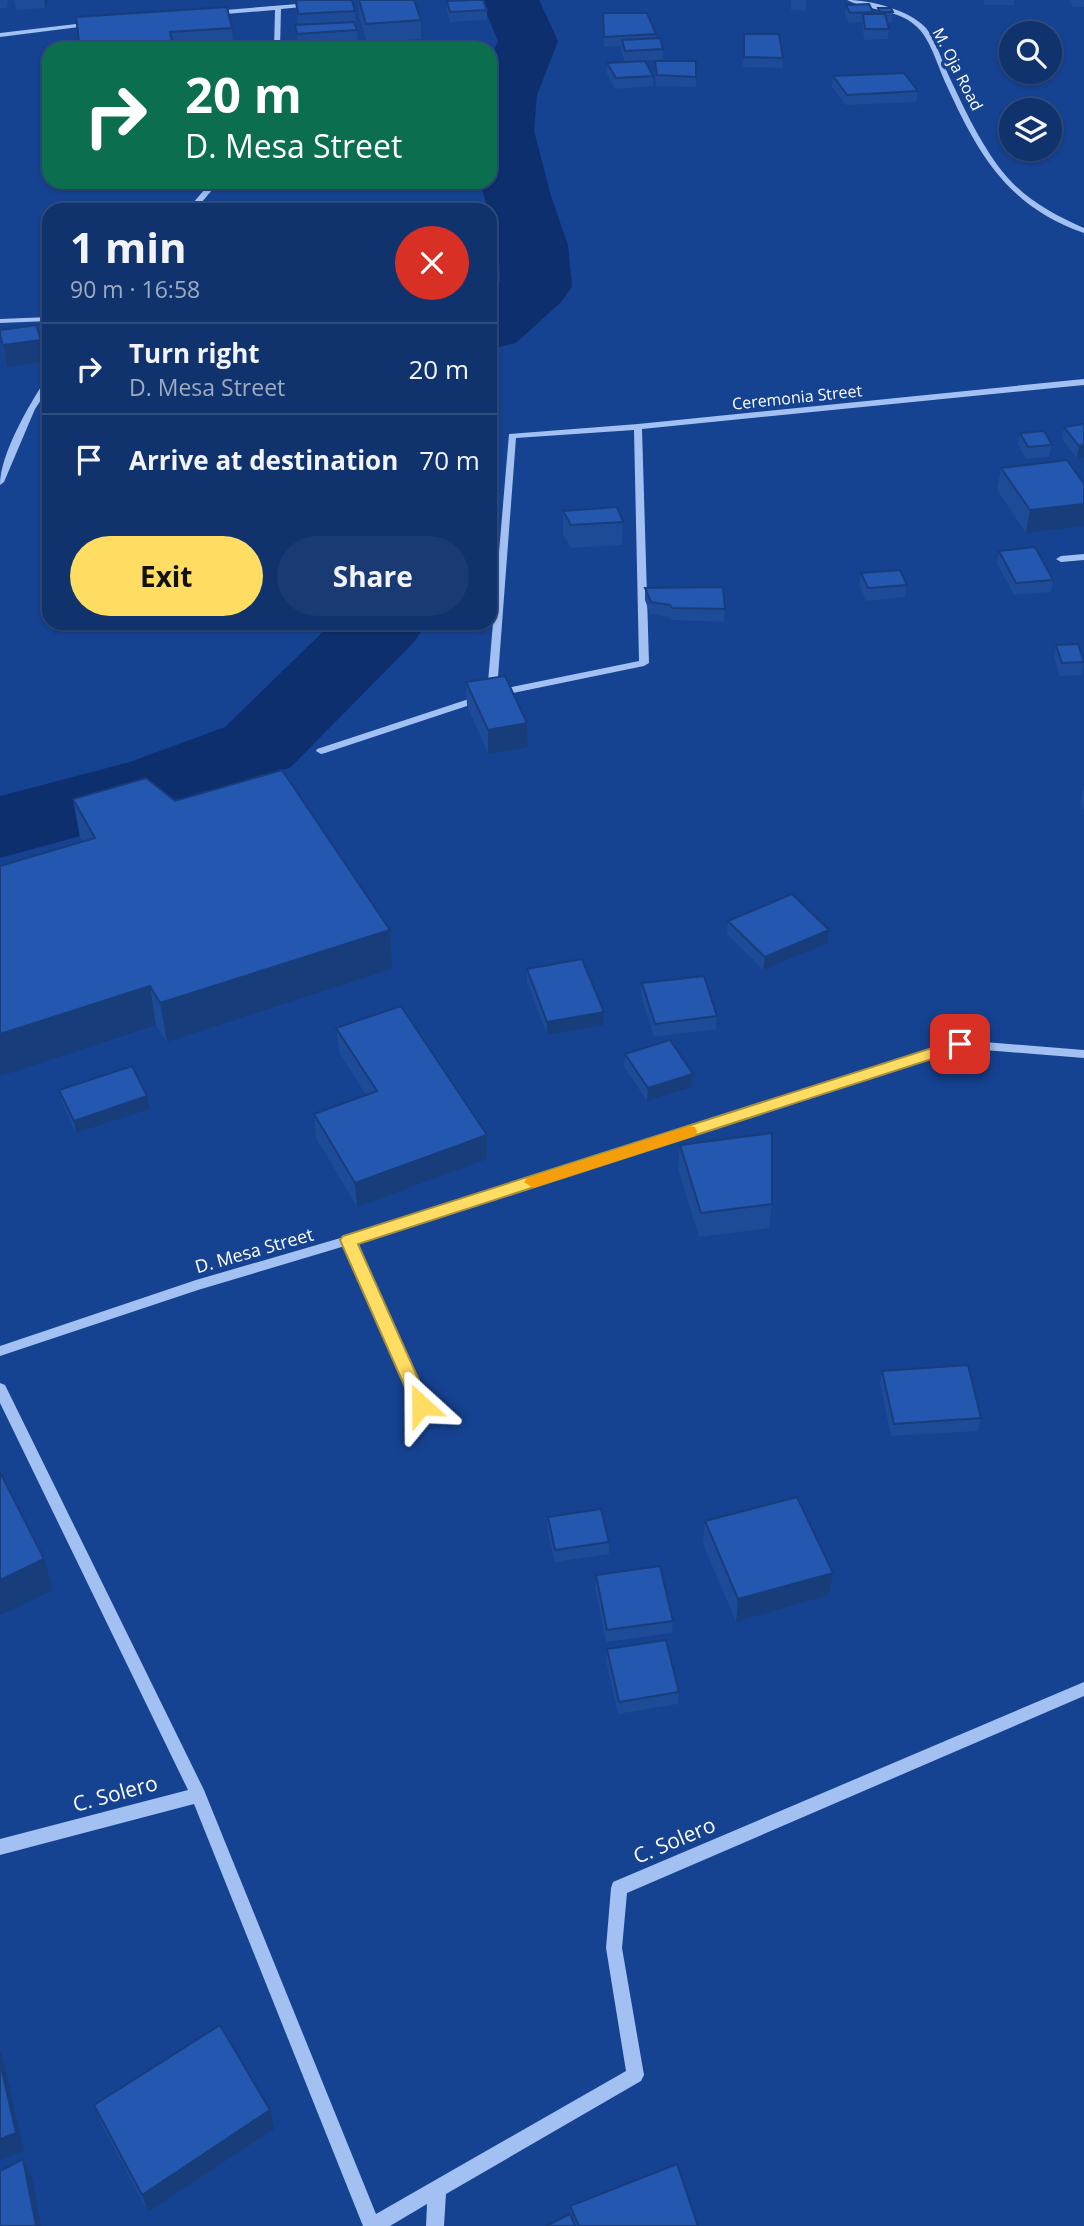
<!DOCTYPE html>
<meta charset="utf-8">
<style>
body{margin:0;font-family:"Open Sans",sans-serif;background:#193a72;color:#f1f3f6;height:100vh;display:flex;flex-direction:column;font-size:26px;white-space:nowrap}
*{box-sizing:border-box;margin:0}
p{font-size:23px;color:#9caac2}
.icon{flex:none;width:38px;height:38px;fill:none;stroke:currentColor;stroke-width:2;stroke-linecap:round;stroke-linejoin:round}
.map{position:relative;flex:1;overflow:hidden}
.details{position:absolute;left:42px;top:203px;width:455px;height:427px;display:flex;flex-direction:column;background:#10326d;border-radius:21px;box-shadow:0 2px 5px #0004,0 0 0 2px #304d80}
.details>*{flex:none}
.top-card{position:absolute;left:42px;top:42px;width:455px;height:147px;border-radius:21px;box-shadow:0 2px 5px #0004,0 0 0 2px #304d80;background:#0b6e4f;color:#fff;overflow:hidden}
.tools{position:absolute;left:999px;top:21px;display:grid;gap:14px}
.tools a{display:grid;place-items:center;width:63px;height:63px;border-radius:50%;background:#10326d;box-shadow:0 2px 5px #0004,0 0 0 2px #304d80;font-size:35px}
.pin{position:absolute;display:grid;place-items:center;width:60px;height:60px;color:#fff;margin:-30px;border-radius:14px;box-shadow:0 4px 10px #0006}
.me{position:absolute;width:77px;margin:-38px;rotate:336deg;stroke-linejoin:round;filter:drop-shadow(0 0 5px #0008)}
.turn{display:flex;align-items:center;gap:24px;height:147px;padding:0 28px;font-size:32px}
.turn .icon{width:91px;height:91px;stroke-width:2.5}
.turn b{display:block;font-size:49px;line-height:60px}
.round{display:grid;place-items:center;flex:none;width:74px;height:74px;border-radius:37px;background:#193a72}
.head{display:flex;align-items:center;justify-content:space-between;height:119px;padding:0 28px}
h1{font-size:42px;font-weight:700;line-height:52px}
.button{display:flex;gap:14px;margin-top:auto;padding:14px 28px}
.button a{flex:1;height:80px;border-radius:42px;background:#ffdd62;color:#111;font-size:28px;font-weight:700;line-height:80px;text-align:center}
.button a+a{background:#193a72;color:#f1f3f6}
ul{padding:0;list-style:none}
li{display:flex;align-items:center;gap:21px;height:91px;padding:0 28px;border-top:2px solid #304d80}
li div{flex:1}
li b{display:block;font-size:26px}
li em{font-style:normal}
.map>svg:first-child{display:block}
</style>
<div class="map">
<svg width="1084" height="2226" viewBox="0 0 1084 2226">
<rect width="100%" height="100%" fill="#154291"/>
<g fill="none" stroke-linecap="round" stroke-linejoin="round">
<!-- river -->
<path fill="#0d2f6e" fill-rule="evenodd" d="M 481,0 L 539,0 L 558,41 L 537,95 L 534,131 L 551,196 L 568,245 L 572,287 L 561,302 L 516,343 L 490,349 L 490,289 L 500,281 L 498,245 L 480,182 L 490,182 L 490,59 L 498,41 Z
M 332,623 L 427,623 L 414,642 L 291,767 L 198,804 L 0,858 L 0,796 L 130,762 L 225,727 Z"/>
<!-- minor -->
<path fill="#a2c0f1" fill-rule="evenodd" d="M 847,0 C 870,0 910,10 926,28 C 935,39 941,58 947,72 C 962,104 977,137 998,166 C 1021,197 1050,213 1084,228 L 1084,233 C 1007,206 978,154 946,84 C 939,69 931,42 920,30 C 901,8 870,12 847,0 Z
M 310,3 L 312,4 L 312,6 L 281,9 L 280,49 L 274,49 L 275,10 L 213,15 L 210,13 L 213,11 Z
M 93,22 L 95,23 L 95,25 L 0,37 L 0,33 Z
M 211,182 L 219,182 L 195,210 L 187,210 Z
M 49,317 L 49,321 L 0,323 L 0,319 Z
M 49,378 L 49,388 L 35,409 L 4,482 L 0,485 C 0,454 29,405 46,379 Z
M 1084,379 L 1084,385 L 642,429 L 649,663 L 644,666 L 498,696 L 492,697 L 487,694 L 509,434 L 638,424 ZM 634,430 L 639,661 L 497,690 L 516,438 Z
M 1084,554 L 1084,560 L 1061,562 L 1056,559 L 1061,556 Z
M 481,695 L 485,696 L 485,700 L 325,753 L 321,754 L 316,751 L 317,749 Z
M 960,1040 L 1084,1050 L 1084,1058 L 960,1048 L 357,1243 L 428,1405 L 426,1409 L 421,1411 L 416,1409 L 414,1405 L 345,1246 L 198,1290 L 0,1356 L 0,1346 L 196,1280 L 392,1223 Z
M 0,1383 L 5,1385 L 7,1389 L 204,1790 L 376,2214 L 626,2071 L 606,1948 L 611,1888 L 613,1882 L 1084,1682 L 1084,1696 L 627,1893 L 622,1948 L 644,2075 L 641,2081 L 446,2194 L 444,2226 L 426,2226 L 427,2204 L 390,2226 L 363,2226 L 194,1804 L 0,1855 L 0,1839 L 188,1790 L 0,1403 Z"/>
</g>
<!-- wall -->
<path fill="#1e4b97" d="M 0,0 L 8,0 L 7,8 L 0,8 Z
M 14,0 L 49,0 L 45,8 L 16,10 Z
M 295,0 L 352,0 L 355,11 L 358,41 L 298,44 L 295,25 L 298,25 Z
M 358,0 L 414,0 L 421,20 L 421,39 L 367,43 L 359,16 Z
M 791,0 L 806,0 L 806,11 L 791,10 Z
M 983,0 L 1014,0 L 1014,5 L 985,5 Z
M 1070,0 L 1084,0 L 1084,7 L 1073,7 Z
M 447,1 L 487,10 L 487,20 L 450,22 L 447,11 Z
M 846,5 L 873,12 L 873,14 L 877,14 L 878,8 L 893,12 L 892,22 L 887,22 L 889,29 L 888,39 L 864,40 L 862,22 L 849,23 L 845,15 Z
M 603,13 L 656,34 L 656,38 L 663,49 L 663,59 L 625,62 L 621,51 L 621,46 L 604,47 Z
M 76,17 L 232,28 L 234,47 L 208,49 L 80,49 Z
M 744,34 L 783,58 L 783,68 L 743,67 Z
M 655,61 L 696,77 L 696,87 L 656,86 L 655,71 Z
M 607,63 L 653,76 L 653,86 L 615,89 L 607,74 Z
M 833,76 L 918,91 L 916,102 L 846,105 L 832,87 Z
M 0,330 L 41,340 L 45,362 L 7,367 L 0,337 Z
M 1084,424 L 1084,457 L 1077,458 L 1062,439 L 1064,427 Z
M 1020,433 L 1052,445 L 1049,457 L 1026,459 L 1018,445 Z
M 1067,460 L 1026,533 L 997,490 L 1001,468 Z
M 563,511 L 623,522 L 622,545 L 571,548 L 563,534 Z
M 999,551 L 1053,580 L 1051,592 L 1014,595 L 997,563 Z
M 861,573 L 907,585 L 905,597 L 866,601 L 859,585 Z
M 645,588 L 725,609 L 724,622 L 671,620 L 669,617 L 650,614 L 645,600 Z
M 1056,645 L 1084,661 L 1082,675 L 1060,676 L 1054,658 Z
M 466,682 L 527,723 L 528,747 L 488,754 L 467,706 Z
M 1083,790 L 1084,790 L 1084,811 L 1080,803 Z
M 73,799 L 175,801 L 392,969 L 167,1042 L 156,1025 L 80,837 Z
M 728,921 L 829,930 L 828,943 L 763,970 L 727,934 Z
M 527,969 L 603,1025 L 547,1035 L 527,982 Z
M 642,983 L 717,1016 L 716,1029 L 654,1037 L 641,996 Z
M 336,1028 L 487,1135 L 487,1159 L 357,1207 L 316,1138 L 314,1114 L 366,1095 L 339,1052 Z
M 625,1054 L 692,1087 L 647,1101 L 624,1067 Z
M 59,1090 L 150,1109 L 76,1133 L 62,1102 Z
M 680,1145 L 772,1204 L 769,1228 L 699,1237 L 678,1169 Z
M 882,1371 L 981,1418 L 978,1431 L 891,1436 L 880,1383 Z
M 548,1517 L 609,1542 L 609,1554 L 555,1562 L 547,1529 Z
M 705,1521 L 833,1573 L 829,1595 L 736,1622 L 703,1544 Z
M 596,1575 L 673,1621 L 672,1633 L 606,1642 L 595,1587 Z
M 607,1649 L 679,1692 L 678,1704 L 618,1714 L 606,1661 Z
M 94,2105 L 274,2129 L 148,2212 L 101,2123 Z
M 570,2206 L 698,2226 L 546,2226 L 570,2214 Z"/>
<!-- shaded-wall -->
<path fill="#183d7b" d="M 44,0 L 49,0 L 45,8 Z
M 41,340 L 45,362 L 7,367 L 3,345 Z
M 1084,445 L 1084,457 L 1077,458 L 1079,446 Z
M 1084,504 L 1084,526 L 1026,533 L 1030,510 Z
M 527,723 L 528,747 L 488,754 L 488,730 Z
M 390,930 L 392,969 L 167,1042 L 160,1003 Z
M 829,930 L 828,943 L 763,970 L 765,957 Z
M 150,986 L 156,1025 L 0,1076 L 0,1034 Z
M 604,1012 L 603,1025 L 547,1035 L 547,1022 Z
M 693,1074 L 692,1087 L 647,1101 L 648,1088 Z
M 147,1096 L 150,1109 L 76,1133 L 74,1121 Z
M 487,1135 L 487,1159 L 357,1207 L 355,1183 Z
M 44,1559 L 53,1590 L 0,1615 L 0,1580 Z
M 833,1573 L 829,1595 L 736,1622 L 738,1599 Z
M 0,2051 L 3,2059 L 24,2151 L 0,2160 Z
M 270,2110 L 274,2129 L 148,2212 L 142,2195 Z
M 23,2159 L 32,2177 L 41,2226 L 36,2226 Z"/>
<!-- building -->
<path fill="#2357b0" stroke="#183d7b" stroke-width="2" d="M 296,0 L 352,0 L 355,11 L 298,14 Z
M 359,0 L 414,0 L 421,20 L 366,24 Z
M 472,0 L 483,0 L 487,10 L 450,12 L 447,1 Z
M 869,4 L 873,12 L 850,13 L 846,5 Z
M 227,7 L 232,28 L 170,32 L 173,45 L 122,49 L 80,49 L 76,17 Z
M 878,8 L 891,8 L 893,12 L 880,12 Z
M 603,13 L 647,13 L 656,34 L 604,37 Z
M 863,14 L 885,14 L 889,29 L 865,29 Z
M 354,22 L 357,30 L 297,34 L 295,25 Z
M 744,34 L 779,34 L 783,58 L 744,57 Z
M 660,38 L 663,49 L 625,51 L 622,40 Z
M 645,61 L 653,76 L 616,78 L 607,63 Z
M 655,61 L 696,61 L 696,77 L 657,75 Z
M 904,73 L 918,91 L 847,95 L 833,76 Z
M 36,325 L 41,340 L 3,345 L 0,335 L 0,330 Z
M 1084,424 L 1084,445 L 1079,446 L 1064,427 Z
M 1044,431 L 1052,445 L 1028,447 L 1020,433 Z
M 1067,460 L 1084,484 L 1084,504 L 1030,510 L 1001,468 Z
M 617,507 L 623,522 L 571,525 L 563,511 Z
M 1035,547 L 1053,580 L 1016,583 L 999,551 Z
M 900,570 L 907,585 L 868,588 L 861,573 Z
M 723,587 L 725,609 L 672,608 L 670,605 L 651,602 L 645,588 Z
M 1078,644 L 1084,662 L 1062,663 L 1056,645 Z
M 505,676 L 527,723 L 488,730 L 466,682 Z
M 282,770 L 390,930 L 160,1003 L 150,986 L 0,1034 L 0,866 L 95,838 L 73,799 L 146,778 L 175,801 Z
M 792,894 L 829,930 L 765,957 L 728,921 Z
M 582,959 L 604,1012 L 547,1022 L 527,969 Z
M 704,976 L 717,1016 L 655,1024 L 642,983 Z
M 401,1006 L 487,1135 L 355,1183 L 314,1114 L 377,1091 L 336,1028 Z
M 670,1040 L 693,1074 L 648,1088 L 625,1054 Z
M 132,1066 L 147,1096 L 74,1121 L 59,1090 Z
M 772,1133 L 772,1204 L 701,1213 L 680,1145 Z
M 968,1365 L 981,1418 L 894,1424 L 882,1371 Z
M 0,1472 L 44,1559 L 0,1580 Z
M 797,1497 L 833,1573 L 738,1599 L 705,1521 Z
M 601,1509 L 609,1542 L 555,1550 L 548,1517 Z
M 660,1566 L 673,1621 L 607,1630 L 596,1575 Z
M 666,1640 L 679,1692 L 619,1702 L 607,1649 Z
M 220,2025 L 270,2110 L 142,2195 L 94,2105 Z
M 0,2062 L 16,2133 L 0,2139 Z
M 23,2159 L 36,2226 L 0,2226 L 0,2171 Z
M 677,2164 L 698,2226 L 579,2226 L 570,2206 Z
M 570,2214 L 575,2226 L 546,2226 Z"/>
<!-- route -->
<path fill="#ffdd62" stroke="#a69040" stroke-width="2" d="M 960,1039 L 968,1044 L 966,1048 L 358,1244 L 430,1405 L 427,1410 L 421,1412 L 415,1410 L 340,1240 L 343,1236 Z"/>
<!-- slow -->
<path fill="#f59e0b" d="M 689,1126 L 695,1127 L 697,1132 L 695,1136 L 533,1188 L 524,1182 L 527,1178 Z"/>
<g text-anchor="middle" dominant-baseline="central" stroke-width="7" stroke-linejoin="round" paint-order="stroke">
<!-- far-street labels -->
<g font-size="16" fill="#fff" stroke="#154291">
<text transform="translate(958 69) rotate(63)">M. Oja Road</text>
<text transform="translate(797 397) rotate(-6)">Ceremonia Street</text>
</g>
<!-- street labels -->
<g font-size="18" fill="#fff" stroke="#154291">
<text transform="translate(254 1250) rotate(-16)">D. Mesa Street</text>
</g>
<!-- near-street labels -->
<g font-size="21" fill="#fff" stroke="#154291">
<text transform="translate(115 1793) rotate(-15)">C. Solero</text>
<text transform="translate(674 1840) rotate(-23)">C. Solero</text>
</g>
</g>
</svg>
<div class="tools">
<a><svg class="icon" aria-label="search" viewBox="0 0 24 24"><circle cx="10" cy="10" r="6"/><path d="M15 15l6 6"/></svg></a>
<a><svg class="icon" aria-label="layers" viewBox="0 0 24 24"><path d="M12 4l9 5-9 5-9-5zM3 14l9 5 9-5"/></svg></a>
</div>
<div class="pin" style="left:960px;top:1044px;background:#d93025"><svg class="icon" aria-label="arrive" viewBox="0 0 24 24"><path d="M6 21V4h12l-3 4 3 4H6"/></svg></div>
<svg class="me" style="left:421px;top:1405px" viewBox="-20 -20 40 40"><path d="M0-17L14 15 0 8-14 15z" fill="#ffdd62" stroke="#fff" stroke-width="4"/></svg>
<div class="top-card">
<div class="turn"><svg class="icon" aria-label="right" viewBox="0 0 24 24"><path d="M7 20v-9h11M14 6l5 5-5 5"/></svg><div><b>20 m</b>D. Mesa Street</div></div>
</div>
<section class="details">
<div class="head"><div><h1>1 min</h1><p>90 m · 16:58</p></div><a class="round" style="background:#d93025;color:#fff"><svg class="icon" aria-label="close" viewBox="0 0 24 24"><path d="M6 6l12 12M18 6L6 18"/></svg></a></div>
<ul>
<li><svg class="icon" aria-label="right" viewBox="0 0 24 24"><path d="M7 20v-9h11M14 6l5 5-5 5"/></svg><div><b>Turn right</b><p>D. Mesa Street</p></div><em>20 m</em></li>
<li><svg class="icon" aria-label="arrive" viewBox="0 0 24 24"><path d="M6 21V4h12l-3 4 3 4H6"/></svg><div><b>Arrive at destination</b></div><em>70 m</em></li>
</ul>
<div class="button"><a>Exit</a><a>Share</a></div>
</section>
</div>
